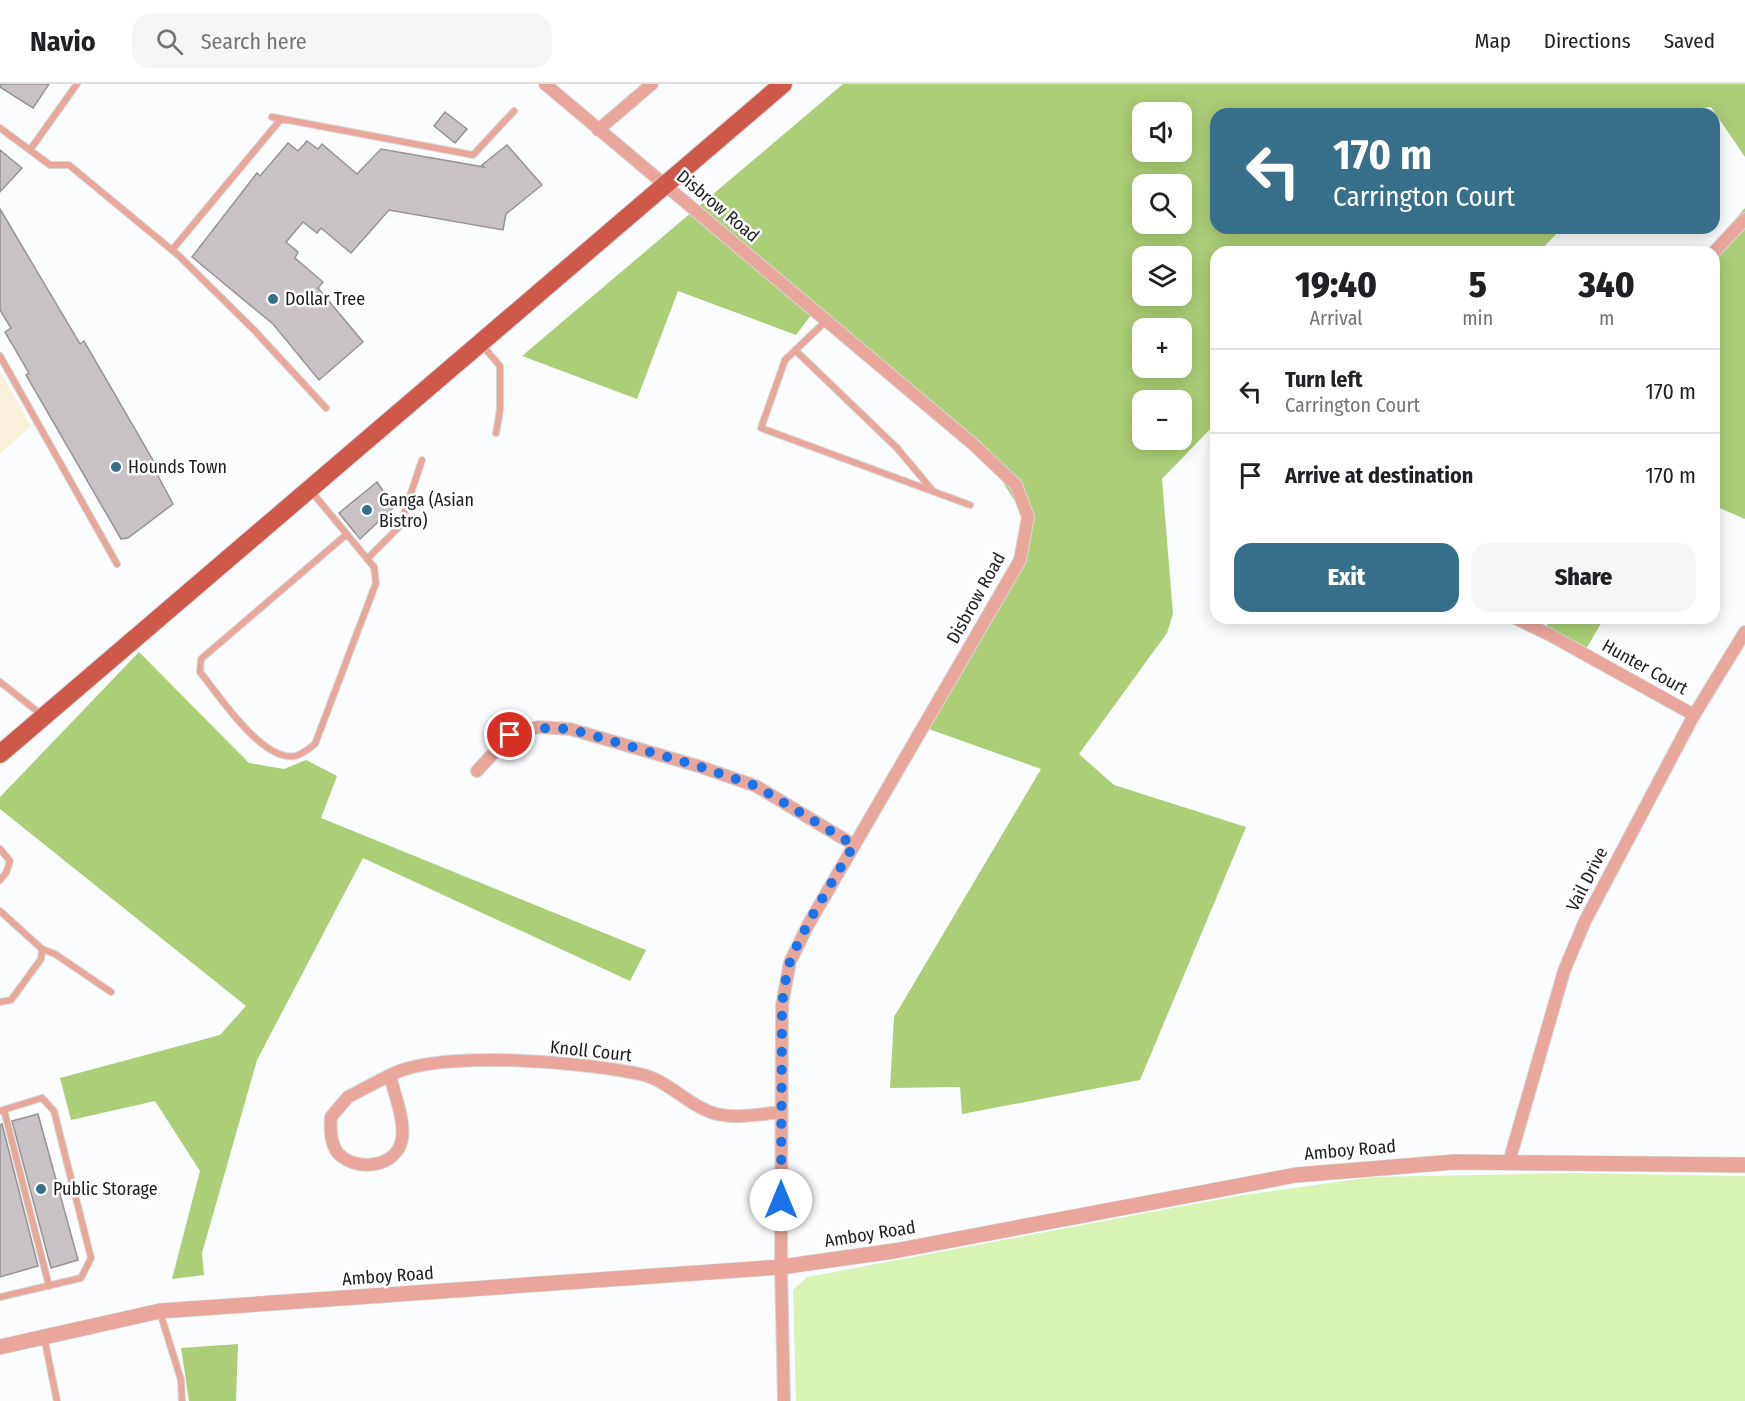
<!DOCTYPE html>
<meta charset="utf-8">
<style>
body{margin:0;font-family:"Fira Sans Condensed",sans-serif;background:#f6f6f6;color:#202124;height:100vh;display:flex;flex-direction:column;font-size:22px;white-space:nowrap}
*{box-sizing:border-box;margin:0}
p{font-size:20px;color:#757577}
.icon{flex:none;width:33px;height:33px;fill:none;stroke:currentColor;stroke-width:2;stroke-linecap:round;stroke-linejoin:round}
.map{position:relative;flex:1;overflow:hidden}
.drawer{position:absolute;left:1210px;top:162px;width:510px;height:378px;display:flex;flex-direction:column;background:#fff;border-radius:18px;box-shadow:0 3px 15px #0003}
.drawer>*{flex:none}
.hud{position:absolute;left:1210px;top:24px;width:510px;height:126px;border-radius:18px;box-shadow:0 3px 15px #0003;background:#386f8a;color:#fff;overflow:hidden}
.fabs{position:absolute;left:1132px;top:18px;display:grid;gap:12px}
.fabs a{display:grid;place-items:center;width:60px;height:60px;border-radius:12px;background:#fff;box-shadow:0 3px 15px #0003;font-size:30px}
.pin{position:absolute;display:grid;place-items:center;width:51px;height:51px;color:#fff;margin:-26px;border:3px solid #fff;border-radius:50%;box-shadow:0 2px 6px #0007}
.me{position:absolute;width:66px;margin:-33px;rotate:0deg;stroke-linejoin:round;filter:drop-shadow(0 0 4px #0008)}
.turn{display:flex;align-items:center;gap:21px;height:126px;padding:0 24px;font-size:27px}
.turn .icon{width:78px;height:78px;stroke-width:2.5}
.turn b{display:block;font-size:42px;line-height:51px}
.eta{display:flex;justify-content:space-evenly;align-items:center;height:102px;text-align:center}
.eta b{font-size:36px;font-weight:800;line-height:42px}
.action{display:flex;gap:12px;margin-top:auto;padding:12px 24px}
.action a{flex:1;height:69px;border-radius:18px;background:#386f8a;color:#fff;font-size:24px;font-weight:800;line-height:69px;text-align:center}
.action a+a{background:#f6f6f6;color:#202124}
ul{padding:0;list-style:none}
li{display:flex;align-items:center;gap:18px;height:84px;padding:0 24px;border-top:2px solid #e0e0e0}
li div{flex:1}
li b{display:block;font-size:22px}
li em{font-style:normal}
header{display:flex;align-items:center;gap:36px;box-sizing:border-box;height:84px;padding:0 30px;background:#fff;border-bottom:2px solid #e0e0e0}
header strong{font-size:28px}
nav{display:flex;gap:33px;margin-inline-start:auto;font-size:21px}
.search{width:420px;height:54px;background:#f6f6f6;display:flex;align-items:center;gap:15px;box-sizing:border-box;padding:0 21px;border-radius:18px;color:#757577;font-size:22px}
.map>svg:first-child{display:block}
</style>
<header>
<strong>Navio</strong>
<div class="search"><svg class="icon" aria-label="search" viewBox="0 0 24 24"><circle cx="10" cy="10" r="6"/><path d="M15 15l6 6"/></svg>Search here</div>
<nav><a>Map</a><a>Directions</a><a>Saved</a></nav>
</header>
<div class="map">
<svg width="1745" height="1317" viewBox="0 0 1745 1317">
<rect width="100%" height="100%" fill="#fbfcfe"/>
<!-- industrial -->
<path fill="#faf1dc" d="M 0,287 L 31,342 L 0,370 Z"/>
<!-- green -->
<path fill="#d8f3b4" d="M 1571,1089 L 1745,1092 L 1745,1317 L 796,1317 L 793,1206 L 807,1193 L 1242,1111 L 1373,1093 Z"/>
<!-- forest -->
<path fill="#abce76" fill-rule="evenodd" d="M 843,0 L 1745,0 L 1745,73 L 1711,23 L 1674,27 L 1670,30 L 1216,30 L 1216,144 L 1562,144 L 1539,168 L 1216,168 L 1216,339 L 1162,395 L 1173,530 L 1167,549 L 1079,670 L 1114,701 L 1246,743 L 1140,996 L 962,1030 L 960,1003 L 890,1004 L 894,933 L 1041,685 L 923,643 L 1021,479 L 1029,440 L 996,387 L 814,227 L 796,251 L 678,207 L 637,315 L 522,272 ZM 1143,28 L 1182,28 L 1182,68 L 1143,68 ZM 1143,100 L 1182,100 L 1182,140 L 1143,140 ZM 1143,172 L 1182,172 L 1182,212 L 1143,212 ZM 1143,244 L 1182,244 L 1182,284 L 1143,284 ZM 1143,316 L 1182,316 L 1182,356 L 1143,356 Z
M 1745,124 L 1745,435 L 1715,422 L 1714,168 L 1706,168 Z
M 1550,534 L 1604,534 L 1585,567 L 1545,546 Z
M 139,568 L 249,679 L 284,685 L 306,676 L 337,692 L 321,734 L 646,866 L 630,897 L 363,774 L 257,976 L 202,1169 L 204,1191 L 172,1195 L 200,1087 L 155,1017 L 71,1036 L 60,994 L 220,951 L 246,922 L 0,725 L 0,713 Z
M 238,1260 L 236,1317 L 189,1317 L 181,1264 Z"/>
<!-- building -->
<path fill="#c8c2c7" stroke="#979296" stroke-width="1.5" d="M 0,0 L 49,0 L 33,24 L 0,3 Z
M 445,28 L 467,45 L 455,59 L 434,42 Z
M 307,57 L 318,65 L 322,60 L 357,90 L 381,65 L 484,83 L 482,81 L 507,61 L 542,101 L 506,130 L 503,146 L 389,126 L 351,169 L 321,144 L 317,149 L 303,138 L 286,158 L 298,168 L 295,174 L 323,198 L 318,204 L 363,258 L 319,296 L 273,240 L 192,173 L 257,89 L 260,92 L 288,59 L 298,67 Z
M 0,66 L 22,84 L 0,108 Z
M 0,125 L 80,260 L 84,257 L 161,390 L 158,392 L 173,420 L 128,454 L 121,455 L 26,291 L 29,289 L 5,248 L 11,244 L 0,226 Z
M 377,398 L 394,423 L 360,455 L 339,429 Z
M 38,1030 L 78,1176 L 51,1184 L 12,1037 Z
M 2,1040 L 38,1182 L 0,1193 L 0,1041 Z"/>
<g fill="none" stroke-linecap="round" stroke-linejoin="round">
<!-- service casing -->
<g stroke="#d7d8da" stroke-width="8">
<path id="service" d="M 272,33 L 473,71 L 514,27
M 0,44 L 50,81 L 69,81 L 178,171 L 254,246 L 326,324
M 30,66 L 77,0
M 172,166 L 281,35
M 826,237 L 785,276 L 761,344 L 970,421
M 481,260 L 500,282 L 500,325 L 496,349
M 795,266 L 897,364 L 933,407
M 0,272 L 117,480
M 311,407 L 374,483 L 376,499 L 315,660 C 310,664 301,671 295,672 C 262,678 218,610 200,588 L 201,575 L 347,450
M 367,475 L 400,442 L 422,376
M 0,598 L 42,631
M 0,765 L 10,777 L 6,789 L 0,796
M 0,827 L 42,865 L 41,875 L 11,916 L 0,918
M 42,865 L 55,870 L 111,908
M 4,1026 L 49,1202
M 0,1027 L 42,1014 L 54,1027 L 91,1174 L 81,1194 L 0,1213
M 160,1228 L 181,1296 L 182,1317
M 44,1253 L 57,1317"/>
</g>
<!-- minor casing -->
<g stroke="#d7d8da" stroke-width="14">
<path id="minor" d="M 545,0 L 974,361 L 1016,401 L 1028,433 L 1020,476 L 808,841 L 790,878 L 782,921 L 781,1183 L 784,1317
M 598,46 L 652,0
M 1714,168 L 1745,135
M 1515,534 L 1550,551 L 1694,631
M 477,687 L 510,651 L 538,643 L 570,645 L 698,682 L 756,702 L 854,761
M 390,991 C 441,965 587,978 644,991 C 670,998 691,1024 717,1030 C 737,1035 761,1030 781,1028
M 390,991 C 394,1010 405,1035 402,1055 C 397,1082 360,1088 341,1072 C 330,1063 330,1046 331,1033 L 348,1013 Z
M 1509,1078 L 1564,887 L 1585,837 L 1694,631 L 1745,548"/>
</g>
<!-- tertiary casing -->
<g stroke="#d7d8da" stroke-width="16">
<path id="tertiary" d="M 0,1263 L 160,1227 L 781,1183 L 894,1167 L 1296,1091 L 1454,1078 L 1745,1081"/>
</g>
<!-- primary casing -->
<g stroke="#d7d8da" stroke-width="20">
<path id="primary" d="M 0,670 L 783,0"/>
</g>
<!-- service -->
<use href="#service" stroke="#e9a79c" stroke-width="6"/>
<!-- minor -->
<use href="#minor" stroke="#e9a79c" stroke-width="12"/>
<!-- tertiary -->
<use href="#tertiary" stroke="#e9a79c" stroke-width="15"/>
<!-- primary -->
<use href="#primary" stroke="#ce584a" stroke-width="18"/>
</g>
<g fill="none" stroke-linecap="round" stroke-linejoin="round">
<!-- route -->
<path stroke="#1a73e8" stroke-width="10" stroke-dasharray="0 18" d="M 510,651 L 538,644 L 570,645 L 698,682 L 756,702 L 854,761 C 832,799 808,835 791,875 C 786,889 784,906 782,921 L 781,1116"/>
</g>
<!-- markers -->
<g fill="#386f8a" stroke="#fff" stroke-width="2">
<circle cx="273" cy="215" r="6"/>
<circle cx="116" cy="383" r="6"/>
<circle cx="367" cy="426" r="6"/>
<circle cx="41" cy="1105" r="6"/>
</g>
<g text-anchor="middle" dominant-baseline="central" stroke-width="5" stroke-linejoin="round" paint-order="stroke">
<!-- street labels -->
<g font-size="18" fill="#1d1e20" stroke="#fff">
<text transform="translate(718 122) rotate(40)">Disbrow Road</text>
<text transform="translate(976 514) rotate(-61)">Disbrow Road</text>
<text transform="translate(1645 583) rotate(29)">Hunter Court</text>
<text transform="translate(1587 795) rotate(-63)">Vail Drive</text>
<text transform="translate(591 967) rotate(6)">Knoll Court</text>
<text transform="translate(1350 1066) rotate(-5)">Amboy Road</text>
<text transform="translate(870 1150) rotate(-9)">Amboy Road</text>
<text transform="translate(388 1192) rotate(-4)">Amboy Road</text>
</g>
<!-- poi labels -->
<g font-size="18" fill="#1d1e20" stroke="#fff" text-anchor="start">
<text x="285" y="215">Dollar Tree</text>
<text x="128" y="383">Hounds Town</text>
<text x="379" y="416">Ganga (Asian<tspan x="379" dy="21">Bistro)</tspan></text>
<text x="53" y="1105">Public Storage</text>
</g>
</g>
</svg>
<div class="fabs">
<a><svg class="icon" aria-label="sound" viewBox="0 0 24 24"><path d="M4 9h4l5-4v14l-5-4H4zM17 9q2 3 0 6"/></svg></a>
<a><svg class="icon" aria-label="search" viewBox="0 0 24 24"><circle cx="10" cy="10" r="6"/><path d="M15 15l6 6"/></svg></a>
<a><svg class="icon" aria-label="layers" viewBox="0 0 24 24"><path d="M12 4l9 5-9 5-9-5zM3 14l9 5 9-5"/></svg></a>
<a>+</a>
<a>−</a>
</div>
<div class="pin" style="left:510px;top:651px;background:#d93025"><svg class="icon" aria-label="arrive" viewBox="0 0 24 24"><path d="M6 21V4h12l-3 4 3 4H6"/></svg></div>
<svg class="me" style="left:781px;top:1116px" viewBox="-20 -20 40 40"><circle r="19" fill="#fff"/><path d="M0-13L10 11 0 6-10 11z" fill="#1a73e8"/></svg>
<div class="hud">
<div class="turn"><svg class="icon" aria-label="left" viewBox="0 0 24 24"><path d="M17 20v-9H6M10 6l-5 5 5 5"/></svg><div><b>170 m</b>Carrington Court</div></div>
</div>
<section class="drawer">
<div class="eta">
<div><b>19:40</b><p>Arrival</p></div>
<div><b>5</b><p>min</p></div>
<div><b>340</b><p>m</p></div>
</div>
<ul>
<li><svg class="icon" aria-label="left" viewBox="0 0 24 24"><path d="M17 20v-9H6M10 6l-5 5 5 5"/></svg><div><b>Turn left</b><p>Carrington Court</p></div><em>170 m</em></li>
<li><svg class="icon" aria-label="arrive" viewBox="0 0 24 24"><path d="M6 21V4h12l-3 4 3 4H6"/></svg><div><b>Arrive at destination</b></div><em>170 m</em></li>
</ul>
<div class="action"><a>Exit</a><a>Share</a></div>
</section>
</div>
